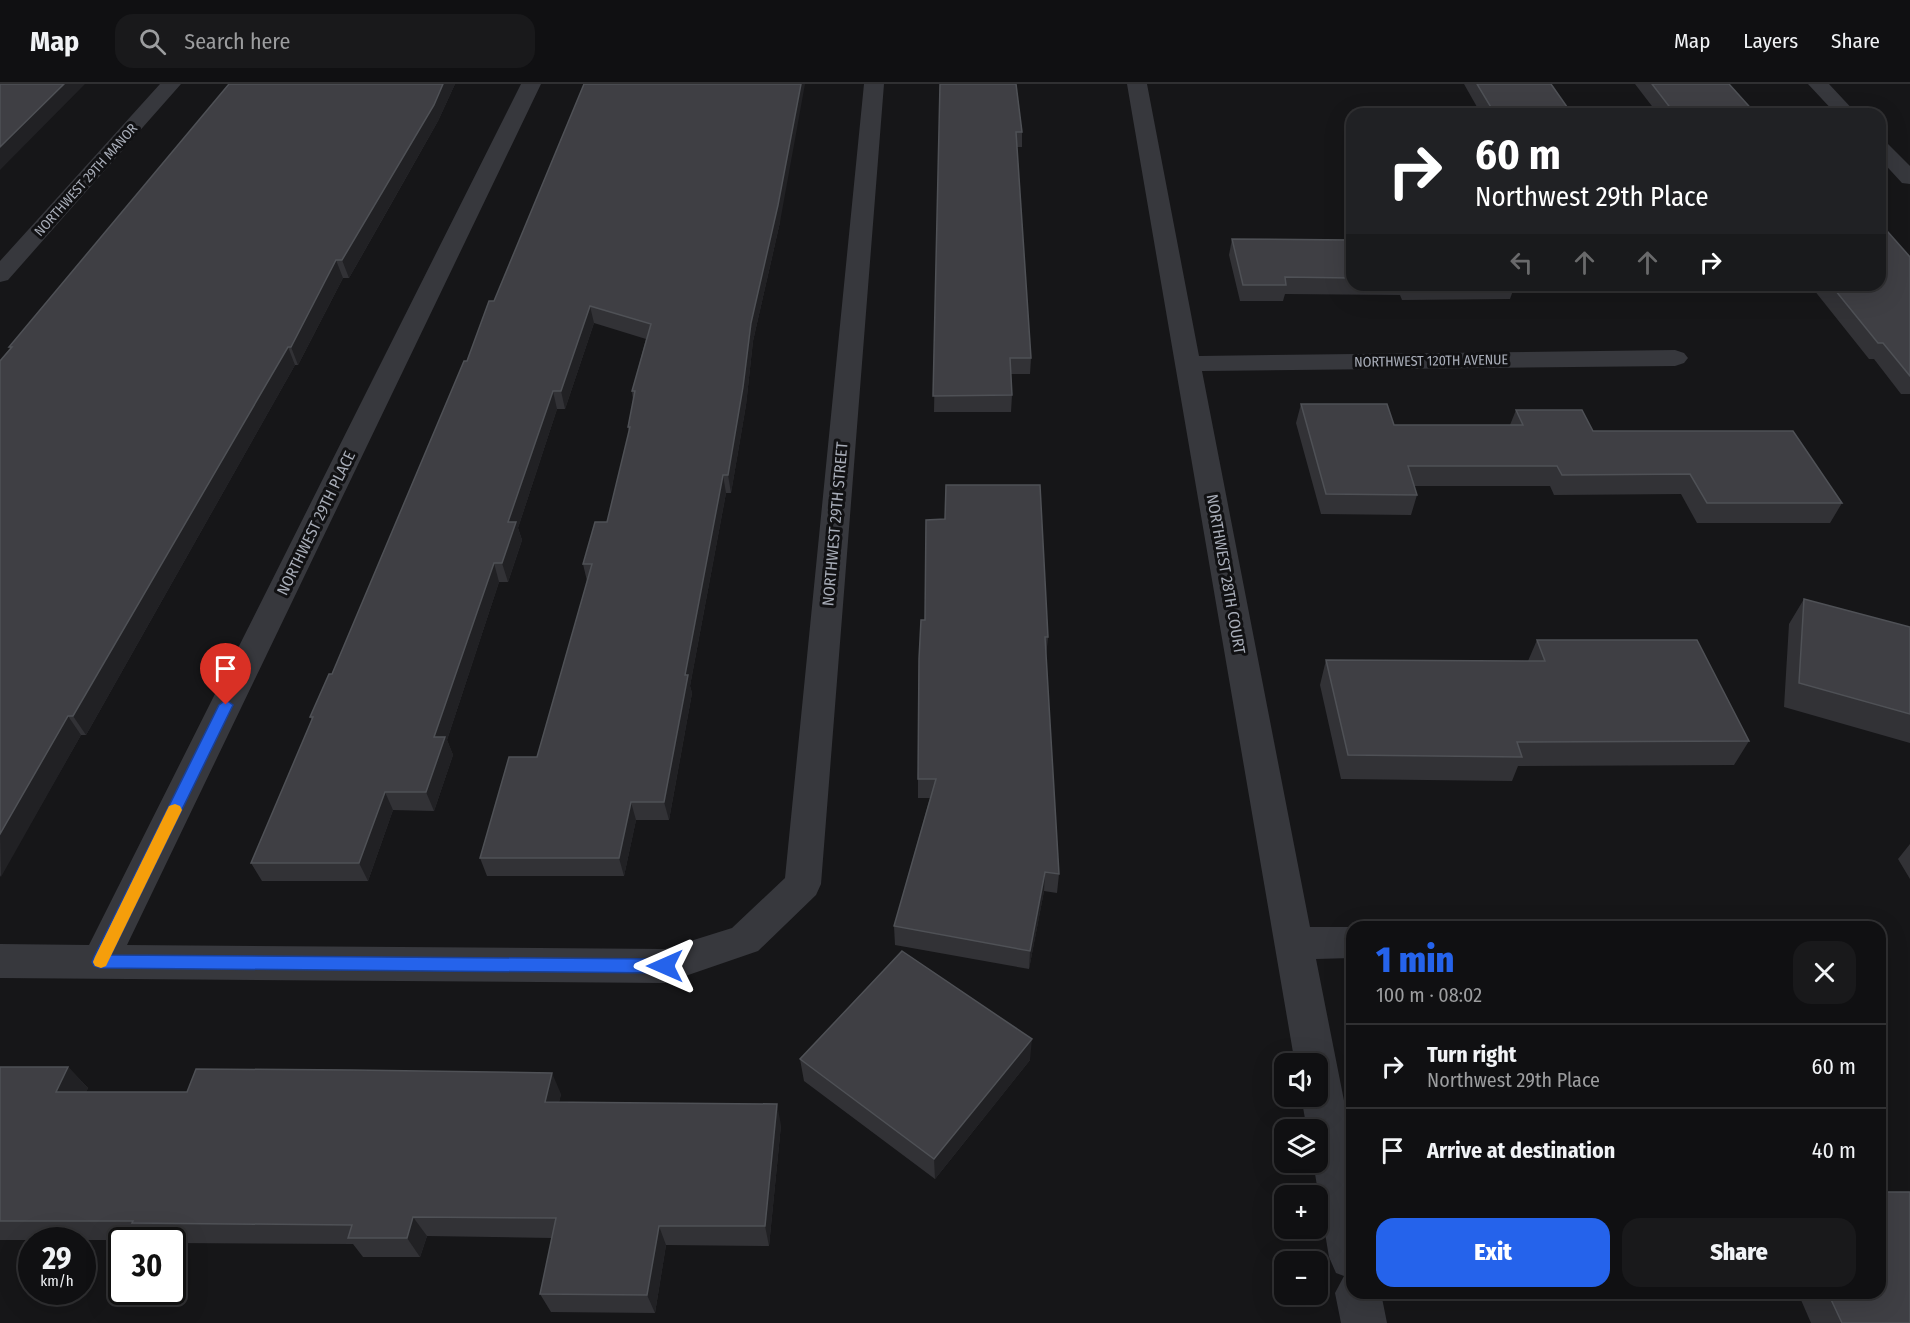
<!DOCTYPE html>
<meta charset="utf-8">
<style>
body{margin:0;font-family:"Fira Sans Condensed",sans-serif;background:#19191b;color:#f1f3f6;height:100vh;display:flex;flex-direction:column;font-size:22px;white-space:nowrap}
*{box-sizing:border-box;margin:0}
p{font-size:20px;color:#9c9d9f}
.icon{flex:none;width:33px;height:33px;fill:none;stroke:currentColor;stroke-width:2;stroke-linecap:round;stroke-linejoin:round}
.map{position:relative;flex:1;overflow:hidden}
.details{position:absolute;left:1346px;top:837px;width:540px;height:378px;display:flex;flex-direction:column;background:#101012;border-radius:18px;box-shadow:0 6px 24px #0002,0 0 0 2px #303032}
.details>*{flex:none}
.top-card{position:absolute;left:1346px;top:24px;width:540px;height:183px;border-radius:18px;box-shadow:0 6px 24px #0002,0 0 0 2px #303032;background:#202124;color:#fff;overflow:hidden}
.controls{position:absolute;left:1274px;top:969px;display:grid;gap:12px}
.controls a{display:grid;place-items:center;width:54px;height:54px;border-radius:12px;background:#101012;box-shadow:0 6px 24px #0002,0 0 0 2px #303032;font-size:30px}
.speed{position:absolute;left:18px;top:1143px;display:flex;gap:12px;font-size:30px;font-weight:700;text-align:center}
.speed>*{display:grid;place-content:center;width:78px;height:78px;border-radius:50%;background:#101012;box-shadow:0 6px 24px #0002,0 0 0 2px #303032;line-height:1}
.speed small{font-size:15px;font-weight:400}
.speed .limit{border:3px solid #111;border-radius:9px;background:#fff;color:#111}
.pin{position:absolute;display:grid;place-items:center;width:51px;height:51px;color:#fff;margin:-62px -26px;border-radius:50% 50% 50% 0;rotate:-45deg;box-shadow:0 0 6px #0007}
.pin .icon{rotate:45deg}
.me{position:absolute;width:66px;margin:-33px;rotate:270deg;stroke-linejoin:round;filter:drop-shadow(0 0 4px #0008)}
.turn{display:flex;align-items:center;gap:21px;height:126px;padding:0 30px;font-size:27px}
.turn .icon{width:78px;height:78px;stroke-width:2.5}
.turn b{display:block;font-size:42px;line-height:51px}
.lanes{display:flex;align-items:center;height:57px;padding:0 30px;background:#0003;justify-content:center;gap:30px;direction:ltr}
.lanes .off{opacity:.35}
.round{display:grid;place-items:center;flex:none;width:63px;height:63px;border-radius:18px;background:#19191b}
.head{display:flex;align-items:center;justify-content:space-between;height:102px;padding:0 30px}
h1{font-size:36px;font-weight:800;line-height:45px;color:#2563eb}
.primary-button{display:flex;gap:12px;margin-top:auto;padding:12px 30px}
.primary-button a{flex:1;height:69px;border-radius:18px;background:#2563eb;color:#fff;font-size:24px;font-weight:800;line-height:69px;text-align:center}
.primary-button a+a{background:#19191b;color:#f1f3f6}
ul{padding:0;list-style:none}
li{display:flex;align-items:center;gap:18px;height:84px;padding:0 30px;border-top:2px solid #303032}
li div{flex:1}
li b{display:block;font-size:22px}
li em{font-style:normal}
header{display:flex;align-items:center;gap:36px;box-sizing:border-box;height:84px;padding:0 30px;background:#101012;border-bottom:2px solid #303032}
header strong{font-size:28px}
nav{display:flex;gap:33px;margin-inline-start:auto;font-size:21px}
.search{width:420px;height:54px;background:#19191b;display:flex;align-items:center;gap:15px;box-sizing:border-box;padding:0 21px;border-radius:18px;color:#9c9d9f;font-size:22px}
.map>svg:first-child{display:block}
</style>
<header>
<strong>Map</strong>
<div class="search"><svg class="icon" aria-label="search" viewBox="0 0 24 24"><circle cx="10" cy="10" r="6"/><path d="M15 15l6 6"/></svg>Search here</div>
<nav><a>Map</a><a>Layers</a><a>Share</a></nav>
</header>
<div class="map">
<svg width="1910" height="1239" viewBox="0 0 1910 1239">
<rect width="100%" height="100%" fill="#161618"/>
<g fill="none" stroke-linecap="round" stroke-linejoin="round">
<!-- minor -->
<path fill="#37383d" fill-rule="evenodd" d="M 160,0 L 181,0 L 8,196 L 0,198 L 0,177 Z
M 521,0 L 541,0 L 127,861 L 665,865 L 732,844 L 785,794 L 864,0 L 884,0 L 821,800 L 816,811 L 758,867 L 665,899 L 0,894 L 0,860 L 89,861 Z
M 1127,0 L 1147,0 L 1199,272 L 1675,266 L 1684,269 L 1688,274 L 1684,279 L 1675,282 L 1202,287 L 1310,843 L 1355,843 L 1352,843 L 1352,874 L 1316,875 L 1352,1057 L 1352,1209 L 1381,1209 L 1387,1239 L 1341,1239 L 1335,1209 L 1344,1192 L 1336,1189 L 1329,1173 L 1313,1078 L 1317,1078 L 1317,1046 L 1307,1046 L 1301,1012 L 1317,1012 L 1317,980 L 1295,980 Z
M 1808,0 L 1829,0 L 1857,30 L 1836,30 Z
M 1880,57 L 1887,59 L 1910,82 L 1910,100 L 1902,99 L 1880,75 Z"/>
</g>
<!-- wall -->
<path fill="#323236" d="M 229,0 L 455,0 L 438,37 L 386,129 L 349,194 L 343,194 L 298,281 L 295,281 L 86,651 L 81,651 L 0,793 L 0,277 L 10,264 L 9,263 Z
M 940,0 L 1022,48 L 1022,63 L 1017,63 L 1031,274 L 1030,290 L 1011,290 L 1012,311 L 1011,328 L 934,328 Z
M 1464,0 L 1551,0 L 1572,30 L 1481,30 Z
M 1635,0 L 1729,0 L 1756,30 L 1658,30 Z
M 780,138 L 753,257 L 746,321 L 731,409 L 726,409 L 690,602 L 692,609 L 669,736 L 636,736 L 624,792 L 487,792 L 480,774 L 537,673 L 587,497 L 583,480 L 607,438 L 629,348 L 628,343 L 633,316 L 632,307 L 646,255 L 594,239 L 565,325 L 557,325 L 518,444 L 522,456 L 508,498 L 499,498 L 447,656 L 453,671 L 434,727 L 393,726 L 368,797 L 262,797 L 251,779 L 312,636 L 310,633 L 332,590 L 494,217 Z
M 1232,155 L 1352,156 L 1352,201 L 1515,201 L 1510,215 L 1402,216 L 1400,211 L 1285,210 L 1283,217 L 1240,217 L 1229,171 Z
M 1910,173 L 1910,310 L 1901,310 L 1874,275 L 1869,275 L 1810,201 L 1880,201 Z
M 1301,320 L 1394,341 L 1510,341 L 1516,326 L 1593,347 L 1842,419 L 1830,439 L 1697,439 L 1681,410 L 1554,411 L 1550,402 L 1414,402 L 1417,411 L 1411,431 L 1321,430 L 1296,339 Z
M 1804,515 L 1910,543 L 1910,659 L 1784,623 L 1789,540 Z
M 1048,553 L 1046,573 L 1059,790 L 1057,809 L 1044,807 L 1029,885 L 895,861 L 894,842 L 930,714 L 918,714 L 918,695 L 919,575 Z
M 1537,556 L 1749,657 L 1734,681 L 1518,682 L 1512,697 L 1341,695 L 1320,601 L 1326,576 L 1528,577 Z
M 1910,760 L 1910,795 L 1898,775 Z
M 800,975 L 1030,976 L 935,1095 L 804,997 Z
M 0,983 L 68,983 L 88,1004 L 86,1008 L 561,1010 L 559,1018 L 781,1041 L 769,1162 L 666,1161 L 655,1229 L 551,1228 L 540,1210 L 552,1154 L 427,1152 L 420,1173 L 363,1173 L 353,1160 L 172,1159 L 172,1156 L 0,1156 Z
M 1798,1209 L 1880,1209 L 1910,1239 L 1811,1239 Z"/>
<!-- shaded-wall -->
<path fill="#212124" d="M 64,0 L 85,0 L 0,86 L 0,63 Z
M 443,0 L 455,0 L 438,37 L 349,194 L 342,176 Z
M 801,0 L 805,0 L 780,138 L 753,257 L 746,321 L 731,409 L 728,391 L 751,239 Z
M 336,176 L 343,194 L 298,281 L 291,263 Z
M 590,222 L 594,239 L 565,325 L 561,307 Z
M 288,263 L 295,281 L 86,651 L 73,632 Z
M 553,307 L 557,325 L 518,444 L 522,456 L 508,498 L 502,479 L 508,438 Z
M 723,391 L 726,409 L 690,602 L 692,609 L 669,736 L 664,718 L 685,591 Z
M 494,479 L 499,498 L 447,656 L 453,671 L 434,727 L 426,708 L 434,653 Z
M 68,632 L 81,651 L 1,793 L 0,750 Z
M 385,708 L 393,726 L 368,797 L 359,779 Z
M 631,718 L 636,736 L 624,792 L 619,774 Z
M 1045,788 L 1044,807 L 1029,885 L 1030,867 Z
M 1032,955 L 1030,976 L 935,1095 L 934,1075 Z
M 68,983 L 88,1004 L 77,1030 L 56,1008 Z
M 552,989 L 561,1010 L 554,1039 L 545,1018 Z
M 777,1020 L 781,1041 L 769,1162 L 765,1142 Z
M 413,1133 L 427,1152 L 420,1173 L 407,1154 Z
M 659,1142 L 666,1161 L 655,1229 L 647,1211 Z"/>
<!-- building -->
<path fill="#3f3f44" stroke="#4f5156" stroke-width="1.5" d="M 0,0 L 64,0 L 0,63 Z
M 229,0 L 443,0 L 434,21 L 342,176 L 336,176 L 291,263 L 288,263 L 73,632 L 68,632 L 0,750 L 0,277 L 12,263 L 9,263 Z
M 584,0 L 801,0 L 778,121 L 751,239 L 743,303 L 728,391 L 723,391 L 685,591 L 688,591 L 664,718 L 631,718 L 619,774 L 480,774 L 509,673 L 537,673 L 592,480 L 583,480 L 595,438 L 607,438 L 630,343 L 628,343 L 635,307 L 632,307 L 651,240 L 590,222 L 561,307 L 553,307 L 508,438 L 516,438 L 502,479 L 494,479 L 434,653 L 445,653 L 426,708 L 385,708 L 359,779 L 251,779 L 313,633 L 310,633 L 329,590 L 332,590 L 464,277 L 467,277 L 489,217 L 494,217 Z
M 940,0 L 1016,0 L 1022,48 L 1016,48 L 1031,274 L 1010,274 L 1012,311 L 933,312 Z
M 1477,0 L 1551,0 L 1572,30 L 1495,30 Z
M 1652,0 L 1729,0 L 1756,30 L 1675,30 Z
M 1880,139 L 1910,173 L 1910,292 L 1883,259 L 1878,259 L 1831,201 L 1880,201 Z
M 1232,155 L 1352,156 L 1352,194 L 1285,193 L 1286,201 L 1243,201 Z
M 1301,320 L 1387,320 L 1394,341 L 1523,341 L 1516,326 L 1582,326 L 1593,347 L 1793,347 L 1842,419 L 1707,419 L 1690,390 L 1562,391 L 1557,382 L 1408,382 L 1417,411 L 1326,410 Z
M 946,401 L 1040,401 L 1048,553 L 1045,553 L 1059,790 L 1045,788 L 1030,867 L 894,842 L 936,695 L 918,695 L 919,575 L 921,536 L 925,536 L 926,436 L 945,435 Z
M 1804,515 L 1910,543 L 1910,630 L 1799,599 Z
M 1537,556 L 1697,556 L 1749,657 L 1517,658 L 1522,673 L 1348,671 L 1326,576 L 1545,577 Z
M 902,867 L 1032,955 L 934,1075 L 800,975 Z
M 0,983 L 68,983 L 56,1008 L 187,1008 L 196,985 L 352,986 L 552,989 L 545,1018 L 777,1020 L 765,1142 L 659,1142 L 647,1211 L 540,1210 L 556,1134 L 413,1133 L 407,1154 L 348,1154 L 352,1141 L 132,1139 L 133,1137 L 0,1137 Z
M 1880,1108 L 1910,1108 L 1910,1239 L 1842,1239 L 1828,1209 L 1880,1209 Z"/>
<!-- route -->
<path fill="#2563eb" stroke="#184099" stroke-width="1.5" d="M 226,616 L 233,621 L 111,871 L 665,875 L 671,877 L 673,882 L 671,887 L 665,889 L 100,884 L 94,882 L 92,878 L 94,873 L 219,621 Z"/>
<!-- slow -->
<path fill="#f59e0b" d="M 175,720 L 180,722 L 182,726 L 106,882 L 101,884 L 95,882 L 93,878 L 95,873 L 167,726 L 169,722 Z"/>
<g text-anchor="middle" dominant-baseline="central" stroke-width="6" stroke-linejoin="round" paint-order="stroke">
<!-- far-street labels -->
<g font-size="14" fill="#a8adb8" stroke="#111113">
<text transform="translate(86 96) rotate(-48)">NORTHWEST 29TH MANOR</text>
<text transform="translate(1431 277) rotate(-1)">NORTHWEST 120TH AVENUE</text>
</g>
<!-- street labels -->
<g font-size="16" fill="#a8adb8" stroke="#111113">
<text transform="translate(316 439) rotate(-64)">NORTHWEST 29TH PLACE</text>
<text transform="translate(835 440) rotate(-85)">NORTHWEST 29TH STREET</text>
<text transform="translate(1226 490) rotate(80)">NORTHWEST 28TH COURT</text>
</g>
</g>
</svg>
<div class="controls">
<a><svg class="icon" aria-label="sound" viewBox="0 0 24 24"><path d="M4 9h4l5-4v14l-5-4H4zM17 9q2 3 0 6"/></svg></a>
<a><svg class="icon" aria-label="layers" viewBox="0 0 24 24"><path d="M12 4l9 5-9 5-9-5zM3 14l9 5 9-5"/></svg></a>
<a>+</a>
<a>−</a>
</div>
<div class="speed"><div>29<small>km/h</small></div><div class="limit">30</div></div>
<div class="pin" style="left:226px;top:621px;background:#d93025"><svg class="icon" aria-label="arrive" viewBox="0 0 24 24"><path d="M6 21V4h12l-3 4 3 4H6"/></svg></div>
<svg class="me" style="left:665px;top:882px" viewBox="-20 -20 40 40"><path d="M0-17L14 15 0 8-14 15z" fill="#2563eb" stroke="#fff" stroke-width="4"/></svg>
<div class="top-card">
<div class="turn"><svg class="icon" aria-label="right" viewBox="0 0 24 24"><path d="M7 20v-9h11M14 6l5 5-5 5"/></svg><div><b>60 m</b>Northwest 29th Place</div></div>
<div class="lanes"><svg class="icon off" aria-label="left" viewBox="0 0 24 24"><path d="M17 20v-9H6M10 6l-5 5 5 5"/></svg><svg class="icon off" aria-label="ahead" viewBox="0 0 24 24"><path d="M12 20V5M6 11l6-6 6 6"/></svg><svg class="icon off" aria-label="ahead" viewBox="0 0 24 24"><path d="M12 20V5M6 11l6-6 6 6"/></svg><svg class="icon" aria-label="right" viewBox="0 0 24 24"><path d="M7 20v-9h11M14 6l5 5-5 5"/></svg></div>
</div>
<section class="details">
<div class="head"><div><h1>1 min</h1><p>100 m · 08:02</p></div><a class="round"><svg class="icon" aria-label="close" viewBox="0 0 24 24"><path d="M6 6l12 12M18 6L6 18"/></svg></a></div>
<ul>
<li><svg class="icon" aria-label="right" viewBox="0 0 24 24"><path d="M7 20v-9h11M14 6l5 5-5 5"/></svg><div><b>Turn right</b><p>Northwest 29th Place</p></div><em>60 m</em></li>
<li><svg class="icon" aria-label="arrive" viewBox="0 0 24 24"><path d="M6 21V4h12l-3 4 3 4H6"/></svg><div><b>Arrive at destination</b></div><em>40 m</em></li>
</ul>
<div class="primary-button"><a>Exit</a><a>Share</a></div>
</section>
</div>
